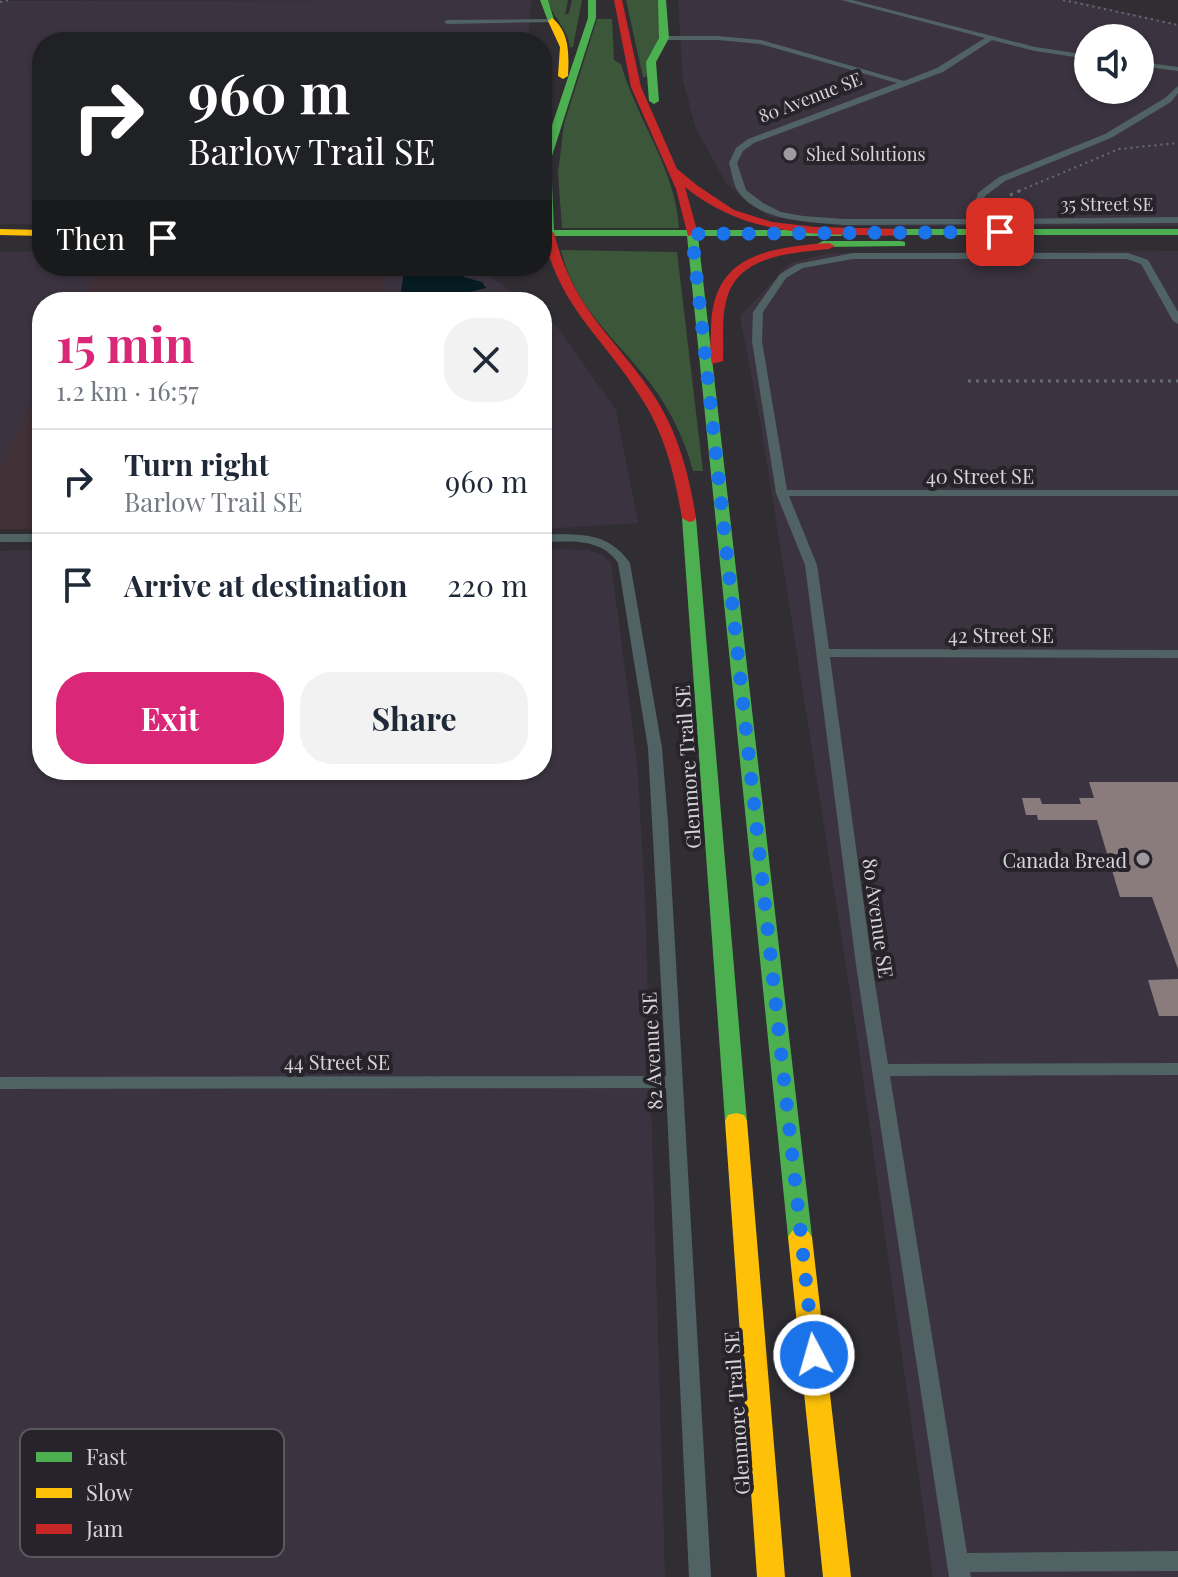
<!DOCTYPE html>
<meta charset="utf-8">
<style>
body{margin:0;font-family:"Playfair Display",serif;background:#f2f2f3;color:#1f2937;height:100vh;display:flex;flex-direction:column;font-size:30px;white-space:nowrap}
*{box-sizing:border-box;margin:0}
p{font-size:26px;color:#747a83}
.icon{flex:none;width:44px;height:44px;fill:none;stroke:currentColor;stroke-width:2;stroke-linecap:round;stroke-linejoin:round}
.map{position:relative;flex:1;overflow:hidden}
.panel{position:absolute;left:32px;top:292px;width:520px;height:488px;display:flex;flex-direction:column;background:#fff;border-radius:32px;box-shadow:0 2px 6px #0004}
.panel>*{flex:none}
.hud{position:absolute;left:32px;top:32px;width:520px;height:244px;border-radius:32px;box-shadow:0 2px 6px #0004;background:#202124;color:#fff;overflow:hidden}
.tools{position:absolute;left:1074px;top:24px;display:grid;gap:16px}
.tools a{display:grid;place-items:center;width:80px;height:80px;border-radius:50%;background:#fff;box-shadow:0 2px 6px #0004;font-size:40px}
.pin{position:absolute;display:grid;place-items:center;width:68px;height:68px;color:#fff;margin:-34px;border-radius:16px;box-shadow:0 4px 12px #0006}
.me{position:absolute;width:88px;margin:-44px;rotate:354deg;stroke-linejoin:round;filter:drop-shadow(0 0 6px #0008)}
.turn{display:flex;align-items:center;gap:28px;height:168px;padding:0 24px;font-size:36px}
.turn .icon{width:104px;height:104px;stroke-width:2.5}
.turn b{display:block;font-size:56px;line-height:68px}
.then{display:flex;align-items:center;height:76px;padding:0 24px;background:#0003;gap:16px;font-size:30px}
.round{display:grid;place-items:center;flex:none;width:84px;height:84px;border-radius:32px;background:#f2f2f3}
.head{display:flex;align-items:center;justify-content:space-between;height:136px;padding:0 24px}
h1{font-size:48px;font-weight:700;line-height:60px;color:#db2777}
.primary-button{display:flex;gap:16px;margin-top:auto;padding:16px 24px}
.primary-button a{flex:1;height:92px;border-radius:32px;background:#db2777;color:#fff;font-size:32px;font-weight:700;line-height:92px;text-align:center}
.primary-button a+a{background:#f2f2f3;color:#1f2937}
ul{padding:0;list-style:none}
li{display:flex;align-items:center;gap:24px;height:104px;padding:0 24px;border-top:2px solid #e0e1e3}
li div{flex:1}
li b{display:block;font-size:30px}
li em{font-style:normal}
.map>svg:first-child{display:block}
</style>
<div class="map">
<svg width="1178" height="1577" viewBox="0 0 1178 1577">
<rect width="100%" height="100%" fill="#312e33"/>
<!-- commercial -->
<path fill="#413036" d="M 98,266 L 388,266 L 380,302 L 80,302 Z
M 42,381 L 42,529 L 0,529 L 0,466 Z"/>
<!-- built -->
<path fill="#3b3440" fill-rule="evenodd" d="M 531,0 L 528,42 L 42,42 L 42,224 L 0,224 L 0,1 Z
M 678,0 L 1072,0 L 1178,24 L 1178,226 L 845,226 L 769,217 L 726,183 L 695,126 L 683,80 ZM 1088,38 L 1140,38 L 1140,90 L 1088,90 Z
M 42,251 L 42,266 L 98,266 L 80,302 L 42,302 L 42,381 L 0,466 L 0,252 Z
M 1178,251 L 1178,1577 L 933,1577 L 858,1042 L 762,431 L 740,316 L 790,263 L 830,253 Z
M 388,266 L 470,268 L 487,274 L 526,302 L 380,302 Z
M 542,314 L 555,324 L 616,410 L 638,523 L 542,529 Z
M 542,549 L 588,550 L 603,555 L 611,563 L 637,763 L 645,898 L 665,1577 L 0,1577 L 0,551 L 42,550 L 42,770 L 542,770 Z"/>
<!-- green -->
<path fill="#3b5638" d="M 548,0 L 568,0 L 565,15 L 569,13 L 572,0 L 582,0 L 573,47 L 570,47 C 568,29 553,18 548,0 Z
M 626,0 L 659,0 L 661,31 L 646,77 L 643,77 Z
M 597,19 L 612,19 L 614,60 L 621,64 C 637,120 676,170 679,228 L 562,228 L 558,173 L 564,124 Z
M 561,250 L 677,252 L 703,471 L 693,471 C 683,432 664,398 638,368 C 605,329 573,301 561,250 Z"/>
<!-- water -->
<path fill="#071d21" d="M 415,267 L 459,271 L 464,277 L 482,282 L 486,288 L 431,302 L 400,298 L 404,271 Z"/>
<!-- building -->
<path fill="#8a7b7d" d="M 1089,782 L 1178,782 L 1178,969 L 1152,897 L 1120,897 L 1097,820 L 1038,820 L 1037,815 L 1026,815 L 1022,798 L 1040,798 L 1042,804 L 1081,804 L 1079,798 L 1094,798 Z
M 1178,979 L 1178,1016 L 1159,1016 L 1148,980 Z"/>
<g fill="none" stroke-linecap="round" stroke-linejoin="round">
<!-- street -->
<path fill="#506264" fill-rule="evenodd" d="M 841,0 L 852,0 L 1035,47 L 1088,55 L 1088,59 L 1035,51 L 992,40 L 943,72 L 754,143 L 743,151 L 737,163 L 746,190 L 763,203 L 781,212 L 803,216 L 844,219 L 970,219 L 978,193 L 999,177 L 1105,134 L 1165,98 L 1178,86 L 1178,93 L 1171,102 L 1111,138 L 1005,181 L 985,196 L 979,219 L 1178,217 L 1178,223 L 844,225 C 811,222 761,222 739,193 C 733,185 732,172 729,163 L 736,148 L 748,139 L 897,83 L 760,44 L 718,40 L 664,40 L 660,38 L 664,36 L 718,36 L 761,40 L 904,81 L 937,68 L 985,38 Z
M 552,19 L 554,22 L 447,24 L 444,22 L 447,20 Z
M 1140,62 L 1178,67 L 1178,71 L 1140,66 Z
M 853,253 L 1128,253 L 1148,260 L 1178,312 L 1178,324 L 1173,321 L 1141,264 L 1127,259 L 853,259 L 803,268 L 786,278 L 763,312 L 762,341 L 787,490 L 1178,490 L 1178,496 L 789,496 L 817,565 L 829,649 L 1178,650 L 1178,658 L 830,657 L 872,965 L 888,1064 L 1178,1063 L 1178,1075 L 890,1076 L 967,1553 L 1178,1551 L 1178,1571 L 970,1572 L 971,1577 L 949,1577 L 856,965 L 805,565 L 776,493 L 752,341 L 753,312 L 780,274 L 797,264 Z
M 0,534 L 42,534 L 42,542 L 0,542 Z
M 542,534 C 578,535 607,530 630,563 L 662,748 L 668,822 L 711,1577 L 689,1577 L 666,1088 L 0,1089 L 0,1077 L 666,1076 L 648,748 L 618,563 C 600,537 570,542 542,542 Z"/>
<!-- fast -->
<path fill="#4caf50" fill-rule="evenodd" d="M 540,0 L 548,0 L 555,23 L 548,21 Z
M 588,0 L 596,0 L 596,18 L 551,159 L 554,230 L 841,230 L 847,233 L 841,236 L 698,236 L 812,1237 L 808,1243 L 800,1246 L 792,1243 L 788,1237 L 687,236 L 542,236 L 542,155 L 588,18 Z
M 658,0 L 666,0 L 669,38 L 656,62 L 659,101 L 654,104 L 649,101 L 646,62 L 659,38 Z
M 1178,229 L 1178,235 L 883,235 L 877,232 L 883,229 Z
M 901,241 L 905,242 L 905,246 L 823,247 L 817,244 L 823,241 Z
M 689,514 L 696,518 L 747,1121 L 744,1127 L 736,1129 L 728,1127 L 725,1121 L 682,518 Z"/>
<!-- slow -->
<path fill="#ffc107" fill-rule="evenodd" d="M 552,18 C 570,32 569,55 568,76 L 563,79 L 558,76 L 560,47 L 548,21 Z
M 0,229 L 42,230 L 42,236 L 0,235 Z
M 736,1113 L 744,1115 L 747,1121 L 785,1577 L 757,1577 L 725,1121 L 728,1115 Z
M 800,1228 L 808,1231 L 812,1237 L 851,1577 L 823,1577 L 788,1237 L 792,1231 Z"/>
<!-- jam -->
<path fill="#c62828" fill-rule="evenodd" d="M 614,0 L 622,0 L 641,87 L 677,169 L 698,186 L 734,210 L 772,222 L 815,227 L 903,229 L 907,230 L 907,234 C 891,237 873,235 857,235 C 794,235 735,228 685,187 L 698,234 L 688,236 L 676,189 L 631,87 Z
M 548,230 L 554,233 C 573,308 609,331 650,390 C 677,428 689,473 696,518 L 694,521 L 689,522 L 682,518 C 675,475 664,432 640,396 C 600,333 562,311 542,233 Z
M 814,244 L 829,243 L 835,246 L 829,249 C 792,253 739,255 727,298 C 721,317 724,341 723,361 L 712,364 C 709,353 711,339 711,327 C 713,261 757,250 814,244 Z"/>
<!-- rail-far1 -->
<path stroke="#666e70" stroke-width="2" stroke-dasharray="2 4" stroke-linecap="butt" d="M 1063,0 L 1178,25
M 0,2 L 9,0
M 1019,191 L 1119,149 L 1178,143"/>
<!-- rail -->
<path stroke="#666e70" stroke-width="3" stroke-dasharray="3 5" stroke-linecap="butt" d="M 1010,195 L 1024,189
M 968,381 L 1178,381"/>
</g>
<g fill="none" stroke-linecap="round" stroke-linejoin="round">
<!-- route -->
<path stroke="#1a73e8" stroke-width="14" stroke-dasharray="0 25.2" d="M 814,1355 L 692,234 L 1000,232"/>
</g>
<!-- markers -->
<g fill="#9e9ba0" stroke="#27232a" stroke-width="3">
<circle cx="790" cy="154" r="8"/>
<circle cx="1143" cy="859" r="8"/>
</g>
<g text-anchor="middle" dominant-baseline="central" stroke-width="8" stroke-linejoin="round" paint-order="stroke">
<!-- far-street labels -->
<g font-size="18" fill="#d8d5da" stroke="#27232a">
<text transform="translate(810 97) rotate(-21)">80 Avenue SE</text>
<text x="1107" y="204">35 Street SE</text>
</g>
<!-- far-poi labels -->
<g font-size="18" fill="#d8d5da" stroke="#27232a" text-anchor="start">
<text x="806" y="154">Shed Solutions</text>
</g>
<!-- street labels -->
<g font-size="20" fill="#d8d5da" stroke="#27232a">
<text x="980" y="475">40 Street SE</text>
<text x="1001" y="634">42 Street SE</text>
<text transform="translate(687 767) rotate(-94)">Glenmore Trail SE</text>
<text transform="translate(879 918) rotate(82)">80 Avenue SE</text>
<text transform="translate(651 1051) rotate(-93)">82 Avenue SE</text>
<text x="337" y="1061">44 Street SE</text>
<text transform="translate(736 1413) rotate(-94)">Glenmore Trail SE</text>
</g>
<!-- poi labels -->
<g font-size="20" fill="#d8d5da" stroke="#27232a" text-anchor="end">
<text x="1127" y="859">Canada Bread</text>
</g>
</g>
<!-- legend -->
<rect x="20" y="1429" width="264" height="128" rx="12" fill="#27232a" stroke="#5c585f" stroke-width="2"/>
<rect x="36" y="1452" width="36" height="10" fill="#4caf50"/>
<rect x="36" y="1488" width="36" height="10" fill="#ffc107"/>
<rect x="36" y="1524" width="36" height="10" fill="#c62828"/>
<g font-size="22" fill="#d8d5da">
<text x="86" y="1465">Fast</text>
<text x="86" y="1501">Slow</text>
<text x="86" y="1537">Jam</text>
</g>
</svg>
<div class="tools">
<a><svg class="icon" aria-label="sound" viewBox="0 0 24 24"><path d="M4 9h4l5-4v14l-5-4H4zM17 9q2 3 0 6"/></svg></a>
</div>
<div class="pin" style="left:1000px;top:232px;background:#d93025"><svg class="icon" aria-label="arrive" viewBox="0 0 24 24"><path d="M6 21V4h12l-3 4 3 4H6"/></svg></div>
<svg class="me" style="left:814px;top:1355px" viewBox="-20 -20 40 40"><circle r="17" fill="#1a73e8" stroke="#fff" stroke-width="3"/><path d="M0-11L8 9 0 5-8 9z" fill="#fff"/></svg>
<div class="hud">
<div class="turn"><svg class="icon" aria-label="right" viewBox="0 0 24 24"><path d="M7 20v-9h11M14 6l5 5-5 5"/></svg><div><b>960 m</b>Barlow Trail SE</div></div>
<div class="then">Then<svg class="icon" aria-label="arrive" viewBox="0 0 24 24"><path d="M6 21V4h12l-3 4 3 4H6"/></svg></div>
</div>
<section class="panel">
<div class="head"><div><h1>15 min</h1><p>1.2 km · 16:57</p></div><a class="round"><svg class="icon" aria-label="close" viewBox="0 0 24 24"><path d="M6 6l12 12M18 6L6 18"/></svg></a></div>
<ul>
<li><svg class="icon" aria-label="right" viewBox="0 0 24 24"><path d="M7 20v-9h11M14 6l5 5-5 5"/></svg><div><b>Turn right</b><p>Barlow Trail SE</p></div><em>960 m</em></li>
<li><svg class="icon" aria-label="arrive" viewBox="0 0 24 24"><path d="M6 21V4h12l-3 4 3 4H6"/></svg><div><b>Arrive at destination</b></div><em>220 m</em></li>
</ul>
<div class="primary-button"><a>Exit</a><a>Share</a></div>
</section>
</div>
